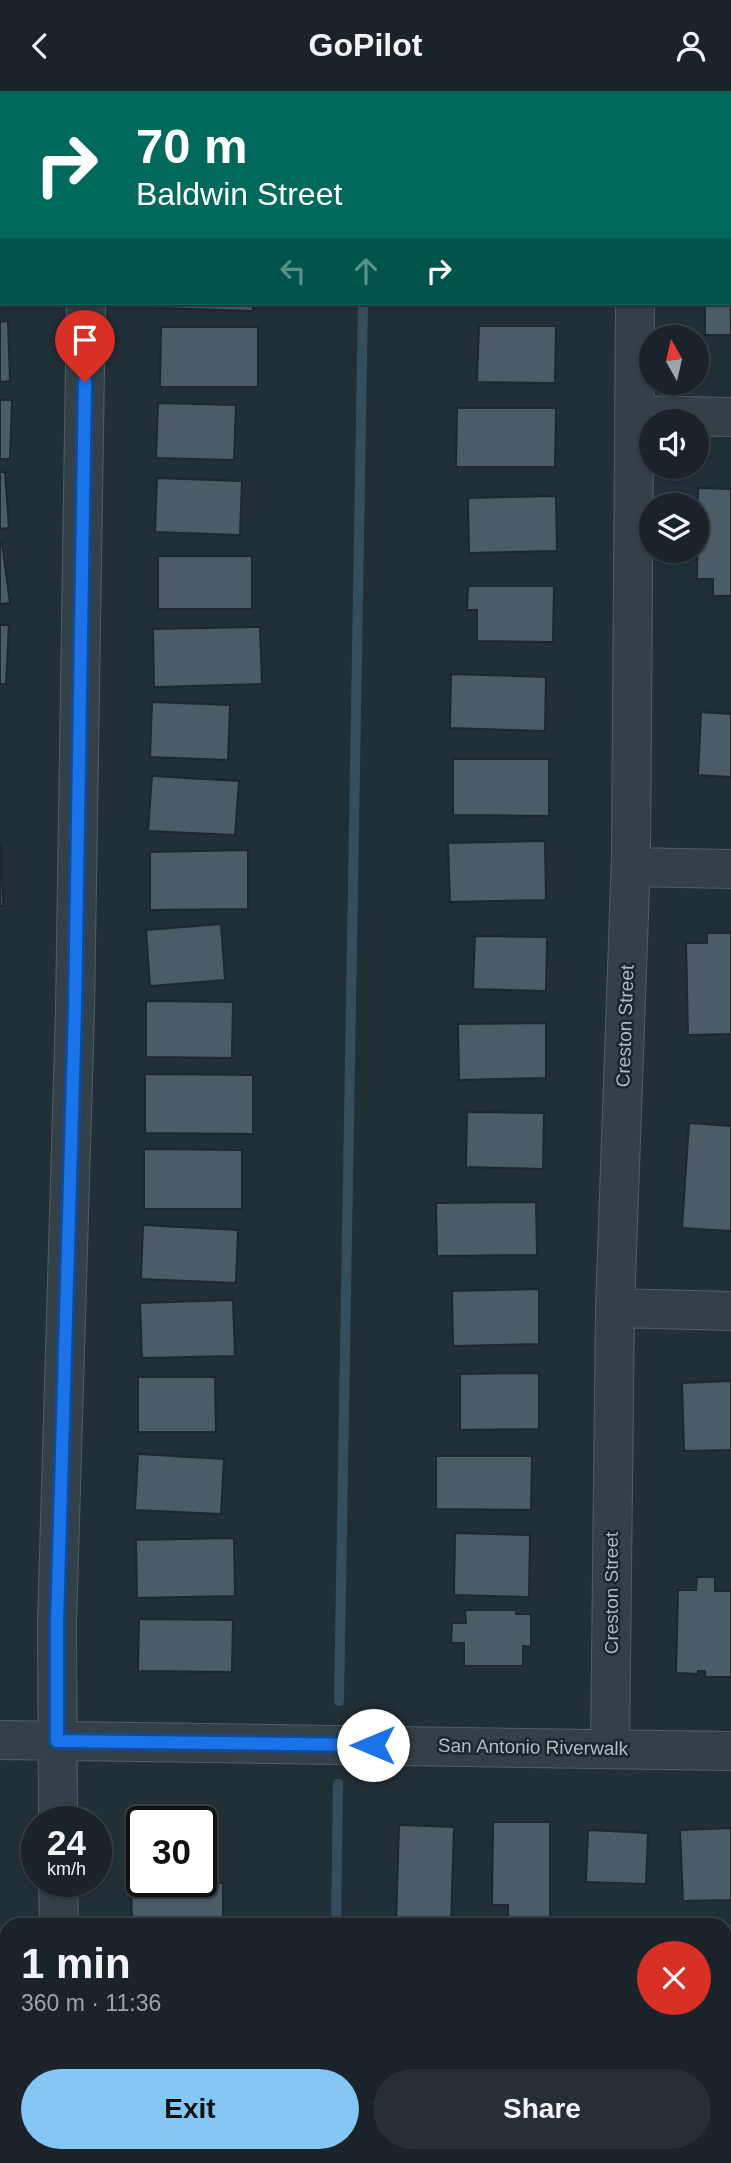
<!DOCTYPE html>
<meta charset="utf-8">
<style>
body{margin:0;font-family:Arial,sans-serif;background:#262f35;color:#f1f3f6;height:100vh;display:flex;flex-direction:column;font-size:26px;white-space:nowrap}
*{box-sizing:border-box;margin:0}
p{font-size:23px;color:#9fa4a8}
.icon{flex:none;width:38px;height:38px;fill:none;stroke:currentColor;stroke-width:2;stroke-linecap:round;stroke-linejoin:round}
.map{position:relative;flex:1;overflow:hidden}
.sheet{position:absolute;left:0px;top:1827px;width:732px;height:245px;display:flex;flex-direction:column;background:#192329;border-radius:21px 21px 0 0;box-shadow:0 2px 5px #0004,0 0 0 2px #374046}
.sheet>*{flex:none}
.hud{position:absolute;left:0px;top:0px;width:732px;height:214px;box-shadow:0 2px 5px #0004,0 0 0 2px #374046;background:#00695c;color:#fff;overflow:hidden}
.needle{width:46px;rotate:352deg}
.tools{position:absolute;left:639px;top:234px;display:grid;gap:14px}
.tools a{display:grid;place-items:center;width:70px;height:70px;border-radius:50%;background:#192329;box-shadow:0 2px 5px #0004,0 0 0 2px #374046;font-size:35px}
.speed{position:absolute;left:21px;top:1715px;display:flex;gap:14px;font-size:35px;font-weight:700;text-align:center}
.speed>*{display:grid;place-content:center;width:91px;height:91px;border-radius:50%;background:#192329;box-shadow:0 2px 5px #0004,0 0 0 2px #374046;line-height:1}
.speed small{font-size:18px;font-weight:400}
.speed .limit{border:4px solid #111;border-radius:10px;background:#fff;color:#111}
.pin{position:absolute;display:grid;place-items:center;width:60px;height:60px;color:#fff;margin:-72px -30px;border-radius:50% 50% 50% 0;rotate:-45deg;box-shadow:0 0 7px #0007}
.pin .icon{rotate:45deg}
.me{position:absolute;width:77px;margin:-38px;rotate:270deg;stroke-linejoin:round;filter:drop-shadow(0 0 5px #0008)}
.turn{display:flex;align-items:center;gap:24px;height:147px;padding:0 21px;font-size:32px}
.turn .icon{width:91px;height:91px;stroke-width:2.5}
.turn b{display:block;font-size:49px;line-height:60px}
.lanes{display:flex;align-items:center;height:66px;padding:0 21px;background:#0003;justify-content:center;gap:35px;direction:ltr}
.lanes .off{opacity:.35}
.round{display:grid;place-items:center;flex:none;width:74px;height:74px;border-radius:37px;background:#262f35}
.summary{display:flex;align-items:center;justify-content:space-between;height:119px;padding:0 21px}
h1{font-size:42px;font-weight:800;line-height:52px}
.cta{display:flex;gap:14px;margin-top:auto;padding:14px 21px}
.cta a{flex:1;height:80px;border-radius:42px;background:#84c6f4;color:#111;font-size:28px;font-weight:800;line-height:80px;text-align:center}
.cta a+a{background:#262f35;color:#f1f3f6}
header{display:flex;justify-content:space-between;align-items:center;height:91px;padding:0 21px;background:#192329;font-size:32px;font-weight:800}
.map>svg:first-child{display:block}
</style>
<header><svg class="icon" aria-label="back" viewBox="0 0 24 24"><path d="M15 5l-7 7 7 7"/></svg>GoPilot<svg class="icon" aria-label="person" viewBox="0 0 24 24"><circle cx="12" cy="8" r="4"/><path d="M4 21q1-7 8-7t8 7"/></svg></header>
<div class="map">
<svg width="731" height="2072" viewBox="0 0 731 2072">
<rect width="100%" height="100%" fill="#212f37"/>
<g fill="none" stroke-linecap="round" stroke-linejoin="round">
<!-- stream -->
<path stroke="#354e5e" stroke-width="10" d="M 366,2 L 366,0
M 339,1610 L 363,212
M 336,1834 L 338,1693
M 332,2072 L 332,2065"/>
</g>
<!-- building -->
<path fill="#4c5c66" stroke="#1c272e" stroke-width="2" d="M 463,0 L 562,0 L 563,2 L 463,2 Z
M 730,149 L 731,244 L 705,244 L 705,212 L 730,212 Z
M 0,158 L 2,158 L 2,212 L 11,212 L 11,215 L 0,215 Z
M 160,212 L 253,212 L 253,220 L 160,217 Z
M 8,230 L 10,290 L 0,291 L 0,231 Z
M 479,235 L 556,235 L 555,292 L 477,291 Z
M 161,236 L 258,236 L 258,296 L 160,296 Z
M 0,309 L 12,309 L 10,368 L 0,368 Z
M 158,312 L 236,314 L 234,369 L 156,367 Z
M 457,317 L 556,317 L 555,376 L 456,376 Z
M 0,381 L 5,381 L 9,437 L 0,438 Z
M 157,387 L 242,390 L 240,444 L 155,441 Z
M 698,397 L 731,398 L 731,505 L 713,505 L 713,488 L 697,488 Z
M 556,405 L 557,460 L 469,462 L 468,407 Z
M 2,452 L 10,512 L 0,513 L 0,453 Z
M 158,465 L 252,465 L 252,518 L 158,518 Z
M 468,495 L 554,495 L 553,551 L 477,550 L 477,519 L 467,519 Z
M 0,534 L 9,534 L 6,593 L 0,593 Z
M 260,536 L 262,593 L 154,596 L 153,538 Z
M 451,583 L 546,586 L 545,640 L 450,637 Z
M 152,611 L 230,614 L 228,669 L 150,666 Z
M 701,621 L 731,623 L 731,686 L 698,684 Z
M 453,668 L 549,668 L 549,725 L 453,724 Z
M 152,685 L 239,690 L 235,744 L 148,740 Z
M 545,750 L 546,809 L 450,811 L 448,752 Z
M 1,755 L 3,815 L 0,815 L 0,756 Z
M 248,759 L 248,818 L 150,819 L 150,761 Z
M 221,833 L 225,889 L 150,895 L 146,839 Z
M 707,842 L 731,842 L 731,943 L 688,944 L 686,852 L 707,852 Z
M 475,845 L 547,846 L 546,900 L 473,898 Z
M 146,910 L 233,911 L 232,967 L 146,966 Z
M 546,932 L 546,987 L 459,989 L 458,933 Z
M 145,983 L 253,984 L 253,1043 L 145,1042 Z
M 467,1021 L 544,1022 L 543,1078 L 466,1076 Z
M 689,1032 L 731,1035 L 731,1140 L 682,1137 Z
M 144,1058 L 242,1059 L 242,1118 L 144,1118 Z
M 536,1111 L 537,1164 L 437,1165 L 436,1112 Z
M 143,1134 L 238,1139 L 236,1192 L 141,1188 Z
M 539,1198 L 539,1253 L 453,1255 L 452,1200 Z
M 233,1209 L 235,1265 L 142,1267 L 140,1212 Z
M 539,1282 L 539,1338 L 460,1339 L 460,1283 Z
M 138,1286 L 215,1286 L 216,1341 L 138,1341 Z
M 731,1290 L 731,1359 L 684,1360 L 682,1292 Z
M 138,1363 L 224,1368 L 221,1423 L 135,1419 Z
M 436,1365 L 532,1365 L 531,1419 L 436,1418 Z
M 455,1442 L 530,1444 L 529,1506 L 454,1504 Z
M 234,1447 L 235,1505 L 137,1507 L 136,1449 Z
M 697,1486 L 715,1486 L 715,1500 L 731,1500 L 731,1586 L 705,1586 L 705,1580 L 698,1580 L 698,1583 L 676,1582 L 678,1499 L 696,1499 Z
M 465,1519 L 516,1519 L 516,1523 L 531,1523 L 531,1556 L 523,1555 L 523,1575 L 464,1575 L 464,1552 L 451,1552 L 452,1532 L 466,1532 Z
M 139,1528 L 233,1529 L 232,1581 L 138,1580 Z
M 132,1714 L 216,1716 L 214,1775 L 201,1774 L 201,1731 L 142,1731 L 142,1773 L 131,1773 Z
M 493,1731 L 550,1731 L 550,1830 L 508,1830 L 508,1814 L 492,1814 Z
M 399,1734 L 454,1736 L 451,1834 L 396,1834 Z
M 731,1737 L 731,1809 L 683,1810 L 680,1739 Z
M 588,1739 L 648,1742 L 646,1793 L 586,1791 Z
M 223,1792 L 223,1834 L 132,1834 L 131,1793 Z
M 724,1961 L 731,1961 L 731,2031 L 724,2031 Z
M 138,2065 L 227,2065 L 227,2072 L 138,2072 Z
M 397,2065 L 463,2065 L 461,2069 L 468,2072 L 394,2072 Z"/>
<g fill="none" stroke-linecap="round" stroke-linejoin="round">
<!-- street casing -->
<g stroke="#525e65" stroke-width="40">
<path id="street" d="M 89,2 L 89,0
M 638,2 L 638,0
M 634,324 L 731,326
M 631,776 L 731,778
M 615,1217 L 731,1220
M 0,1649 L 731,1660
M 610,1658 L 615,1217 L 631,765 L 635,212
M 58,1731 L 57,1532 L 75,919 L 86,212
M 58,1790 L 59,1834
M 63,2072 L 63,2065"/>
</g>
<!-- street -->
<use href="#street" stroke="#344047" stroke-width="38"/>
</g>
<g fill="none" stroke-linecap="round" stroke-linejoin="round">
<!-- route casing -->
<g stroke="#114b97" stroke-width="18">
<path id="route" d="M 85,291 L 75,919 L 57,1532 L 57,1650 L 373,1654"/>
</g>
<!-- route -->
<use href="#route" stroke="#1a73e8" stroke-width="12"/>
</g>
<g text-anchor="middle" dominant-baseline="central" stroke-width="5" stroke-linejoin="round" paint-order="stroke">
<!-- street labels -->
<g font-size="19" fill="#afbbc4" stroke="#1a252c">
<text transform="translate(625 935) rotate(-88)">Creston Street</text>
<text transform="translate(611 1502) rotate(-90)">Creston Street</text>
<text transform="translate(533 1656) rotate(1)">San Antonio Riverwalk</text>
</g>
</g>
</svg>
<div class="tools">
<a><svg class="needle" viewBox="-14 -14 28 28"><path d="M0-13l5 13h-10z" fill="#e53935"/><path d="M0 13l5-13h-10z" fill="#9fa4a8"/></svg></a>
<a><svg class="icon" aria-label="sound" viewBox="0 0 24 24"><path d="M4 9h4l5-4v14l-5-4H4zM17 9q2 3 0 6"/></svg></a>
<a><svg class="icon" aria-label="layers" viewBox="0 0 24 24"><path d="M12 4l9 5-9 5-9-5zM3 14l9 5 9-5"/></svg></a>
</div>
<div class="speed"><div>24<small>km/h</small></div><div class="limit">30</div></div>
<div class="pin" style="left:85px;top:291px;background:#d93025"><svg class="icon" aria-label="arrive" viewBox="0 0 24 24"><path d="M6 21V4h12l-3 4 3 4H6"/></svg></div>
<svg class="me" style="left:373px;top:1654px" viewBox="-20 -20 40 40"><circle r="19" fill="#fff"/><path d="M0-13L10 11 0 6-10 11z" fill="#1a73e8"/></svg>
<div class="hud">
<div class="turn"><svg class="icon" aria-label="right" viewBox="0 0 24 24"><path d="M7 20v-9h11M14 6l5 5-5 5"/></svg><div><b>70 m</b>Baldwin Street</div></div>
<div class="lanes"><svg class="icon off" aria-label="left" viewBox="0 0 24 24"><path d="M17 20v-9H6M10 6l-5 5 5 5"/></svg><svg class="icon off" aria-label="ahead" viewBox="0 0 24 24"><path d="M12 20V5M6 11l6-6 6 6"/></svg><svg class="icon" aria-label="right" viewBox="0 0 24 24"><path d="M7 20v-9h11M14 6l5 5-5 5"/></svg></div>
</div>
<section class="sheet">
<div class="summary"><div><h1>1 min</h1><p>360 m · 11:36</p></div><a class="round" style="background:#d93025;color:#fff"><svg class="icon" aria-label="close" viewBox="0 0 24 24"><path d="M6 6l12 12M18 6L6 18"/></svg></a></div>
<div class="cta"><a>Exit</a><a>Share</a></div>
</section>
</div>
